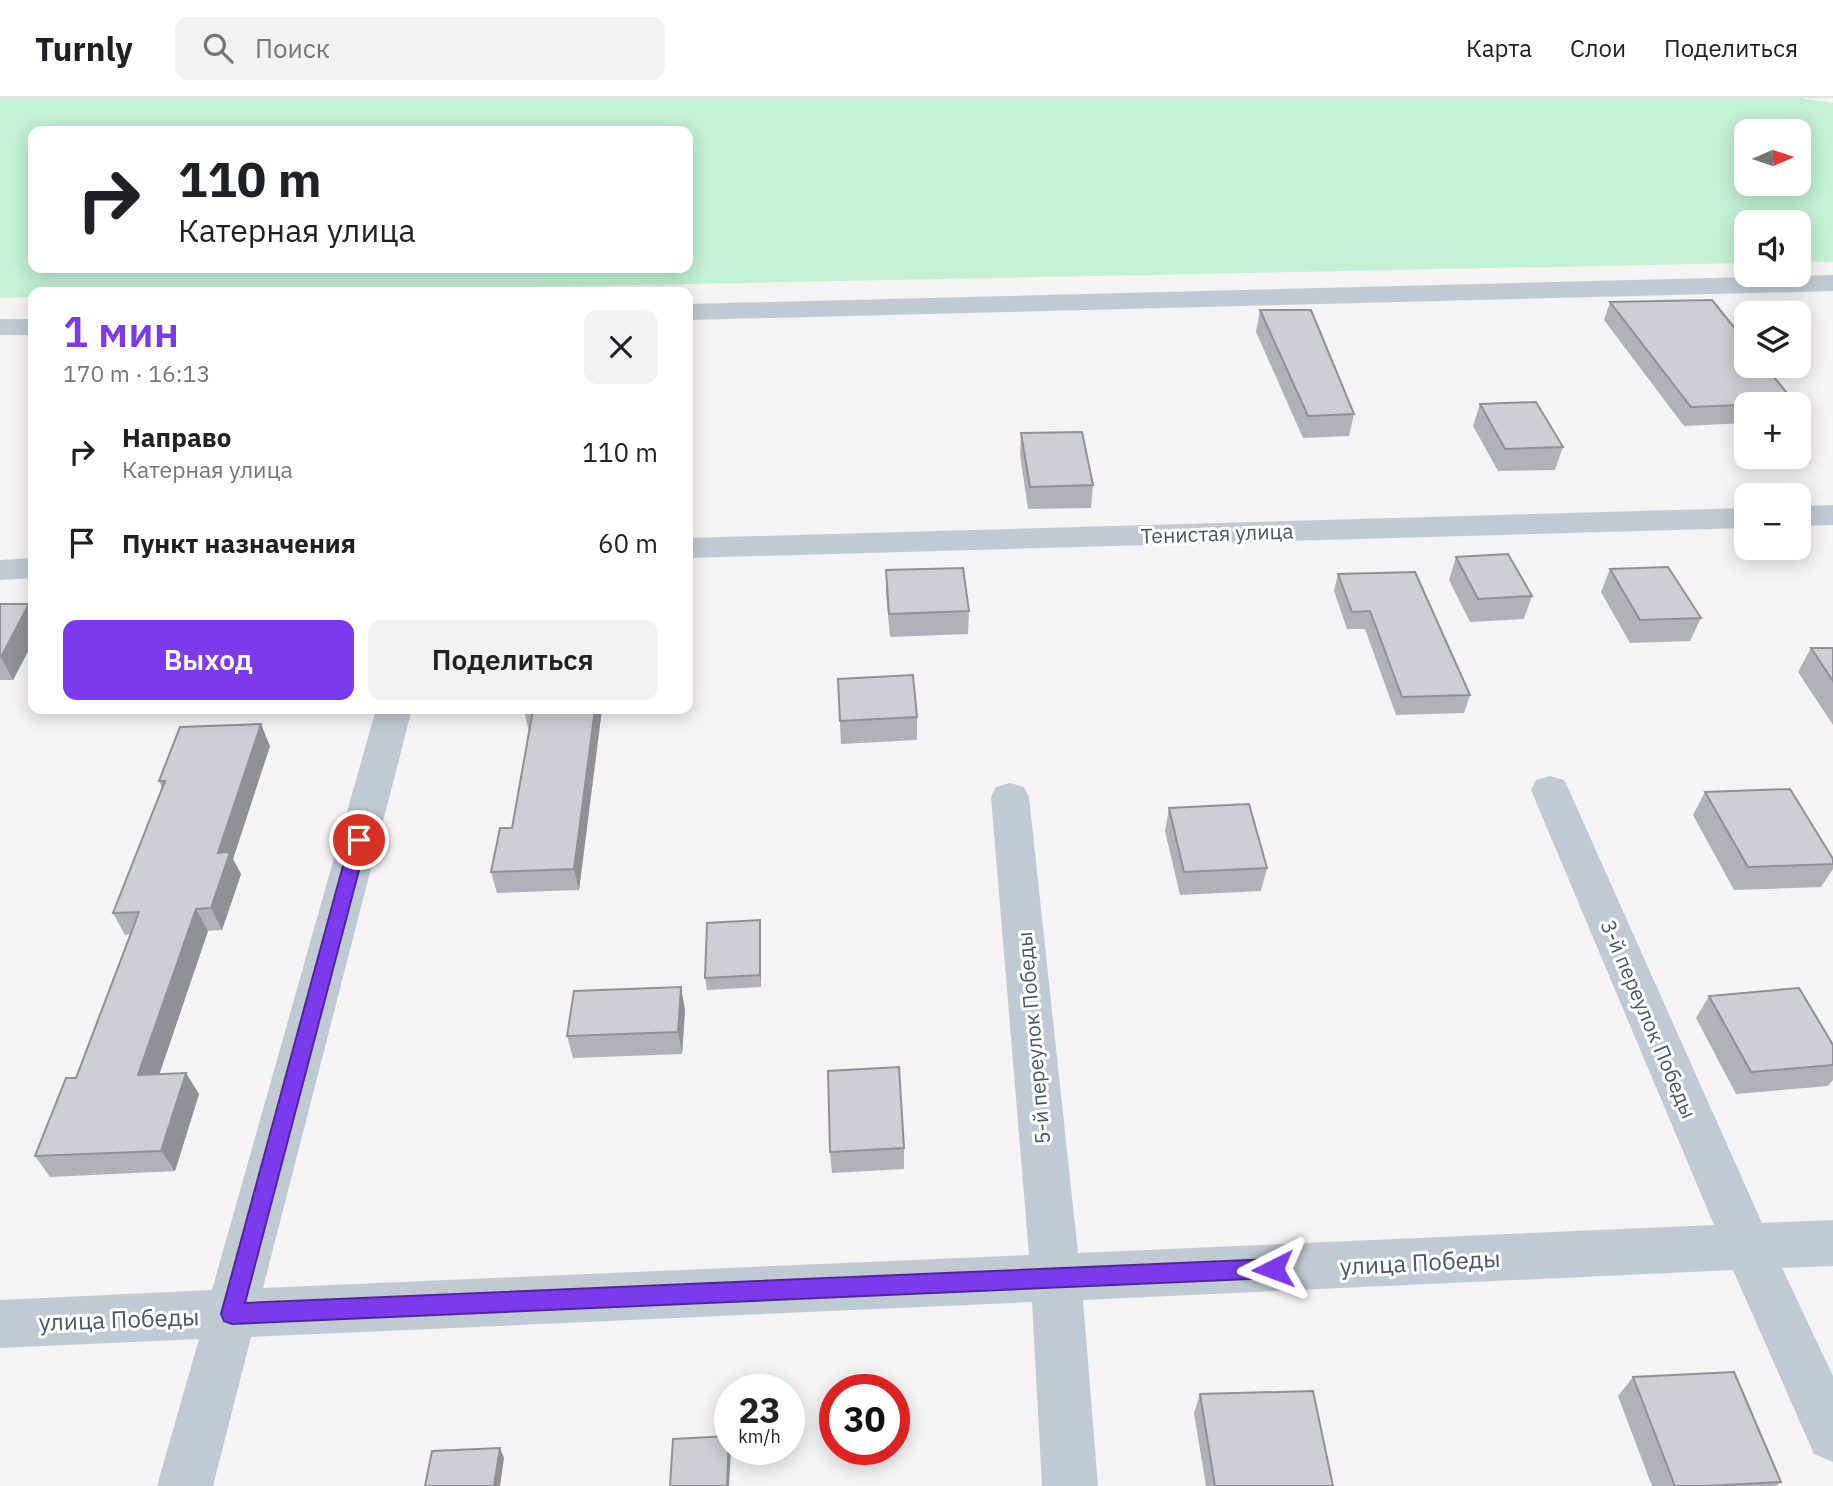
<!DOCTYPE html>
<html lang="ru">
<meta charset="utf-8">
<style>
body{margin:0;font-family:"IBM Plex Sans",sans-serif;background:#f2f2f2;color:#202124;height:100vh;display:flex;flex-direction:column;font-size:26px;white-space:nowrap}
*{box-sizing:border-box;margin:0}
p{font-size:23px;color:#757577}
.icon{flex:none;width:38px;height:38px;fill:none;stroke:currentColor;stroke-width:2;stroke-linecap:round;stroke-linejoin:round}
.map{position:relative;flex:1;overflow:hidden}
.side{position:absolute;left:28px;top:189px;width:665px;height:427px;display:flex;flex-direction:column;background:#fff;border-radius:14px;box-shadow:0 4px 18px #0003}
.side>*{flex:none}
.guide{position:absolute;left:28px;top:28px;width:665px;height:147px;border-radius:14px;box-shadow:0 4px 18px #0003;background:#fff;color:#202124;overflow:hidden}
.needle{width:46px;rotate:87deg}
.tools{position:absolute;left:1734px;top:21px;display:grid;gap:14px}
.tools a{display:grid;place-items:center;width:77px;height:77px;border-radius:14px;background:#fff;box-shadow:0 4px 18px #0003;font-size:35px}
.speed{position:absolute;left:714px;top:1276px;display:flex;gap:14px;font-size:35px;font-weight:700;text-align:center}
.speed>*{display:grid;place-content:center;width:91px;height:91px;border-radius:50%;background:#fff;box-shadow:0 4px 18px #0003;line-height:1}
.speed small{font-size:18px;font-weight:400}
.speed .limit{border:10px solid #d22;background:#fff;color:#111}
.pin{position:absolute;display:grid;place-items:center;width:60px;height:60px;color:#fff;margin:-30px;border:4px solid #fff;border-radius:50%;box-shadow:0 2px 7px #0007}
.me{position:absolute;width:77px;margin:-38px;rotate:267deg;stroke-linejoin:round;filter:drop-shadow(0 0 5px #0008)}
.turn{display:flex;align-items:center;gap:24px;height:147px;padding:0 35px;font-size:32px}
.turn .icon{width:91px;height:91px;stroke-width:2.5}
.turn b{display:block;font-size:49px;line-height:60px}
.round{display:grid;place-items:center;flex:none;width:74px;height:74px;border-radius:14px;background:#f2f2f2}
.head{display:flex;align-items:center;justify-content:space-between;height:119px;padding:0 35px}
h1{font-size:42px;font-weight:600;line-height:52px;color:#7c3aed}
.button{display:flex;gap:14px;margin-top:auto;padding:14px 35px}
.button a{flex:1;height:80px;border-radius:14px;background:#7c3aed;color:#fff;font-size:28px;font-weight:600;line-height:80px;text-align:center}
.button a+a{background:#f2f2f2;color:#202124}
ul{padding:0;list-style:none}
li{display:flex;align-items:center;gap:21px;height:91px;padding:0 35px}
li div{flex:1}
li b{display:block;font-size:26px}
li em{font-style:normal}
header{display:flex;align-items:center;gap:42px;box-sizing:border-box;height:98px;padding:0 35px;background:#fff;border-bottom:2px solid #e0e0e0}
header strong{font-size:33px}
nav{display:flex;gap:38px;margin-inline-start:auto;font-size:24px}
.search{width:490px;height:63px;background:#f2f2f2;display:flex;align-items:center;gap:18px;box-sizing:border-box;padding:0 24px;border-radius:14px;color:#757577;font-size:26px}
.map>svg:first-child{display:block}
</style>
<header>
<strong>Turnly</strong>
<div class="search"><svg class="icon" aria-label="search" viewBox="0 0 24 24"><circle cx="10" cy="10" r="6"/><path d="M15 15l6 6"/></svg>Поиск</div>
<nav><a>Карта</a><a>Слои</a><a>Поделиться</a></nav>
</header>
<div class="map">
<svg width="1833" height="1388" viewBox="0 0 1833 1388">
<rect width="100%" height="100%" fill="#f5f3f3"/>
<!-- green -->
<path fill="#c3f1d5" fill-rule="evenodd" d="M 0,0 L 1801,0 L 1833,5 L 1833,164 L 1799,164 L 1799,124 L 1746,124 L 1746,165 L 282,194 L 33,194 L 33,199 L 0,200 ZM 33,33 L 688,33 L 688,170 L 33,170 ZM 1746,33 L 1799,33 L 1799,86 L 1746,86 Z"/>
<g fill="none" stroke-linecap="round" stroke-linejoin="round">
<!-- street -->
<path fill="#c1cad2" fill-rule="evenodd" d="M 1833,177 L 1833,193 L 688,222 L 688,206 Z
M 0,221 L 33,221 L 33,237 L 0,237 Z
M 1833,407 L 1833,427 L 1799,428 L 1799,408 Z
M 1746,410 L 1746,430 L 688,460 L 688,440 Z
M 33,460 L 33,480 L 0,482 L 0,462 Z
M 376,611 L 412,611 L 263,1190 L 1029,1157 L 991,699 L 996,689 L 1010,685 L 1024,689 L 1029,699 L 1078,1155 L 1714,1127 L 1531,692 L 1536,682 L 1550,678 L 1564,682 L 1569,692 L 1762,1125 L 1833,1122 L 1833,1168 L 1782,1170 L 1833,1278 L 1833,1364 L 1814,1356 L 1733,1172 L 1083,1202 L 1098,1388 L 1042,1388 L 1032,1204 L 251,1239 L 213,1388 L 157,1388 L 199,1241 L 0,1250 L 0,1202 L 212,1192 Z"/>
</g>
<!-- wall -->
<path fill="#b0b2b7" d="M 1610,204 L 1795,305 L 1795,306 L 1746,306 L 1746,325 L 1684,328 L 1604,222 Z
M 1260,212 L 1354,316 L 1349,338 L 1303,340 L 1256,234 Z
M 1480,306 L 1563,349 L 1555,372 L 1498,373 L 1473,328 Z
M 1021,335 L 1093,387 L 1091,410 L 1028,411 L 1020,357 Z
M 1456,459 L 1532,498 L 1524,521 L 1470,524 L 1449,482 Z
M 1610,471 L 1701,520 L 1690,543 L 1630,545 L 1601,494 Z
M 886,472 L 969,513 L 968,536 L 890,539 L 886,495 Z
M 1338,476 L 1470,597 L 1464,615 L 1396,617 L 1365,531 L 1347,531 L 1334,493 Z
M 0,506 L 33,515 L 33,544 L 13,582 L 0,582 Z
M 1811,550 L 1833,550 L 1833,627 L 1798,574 Z
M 838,581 L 917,619 L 917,642 L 841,646 Z
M 602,611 L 579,792 L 497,795 L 491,774 L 512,730 L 529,634 L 524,613 Z
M 270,648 L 233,761 L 241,776 L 222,832 L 208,833 L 159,976 L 199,996 L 175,1073 L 50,1079 L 35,1058 L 76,980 L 130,836 L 125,837 L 113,815 L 162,690 L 159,683 Z
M 1705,694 L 1833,761 L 1833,771 L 1821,789 L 1734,792 L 1693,717 Z
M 1169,710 L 1267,770 L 1261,793 L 1180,797 L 1165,733 Z
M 761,834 L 761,889 L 707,892 L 705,880 Z
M 1709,898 L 1833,947 L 1833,982 L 1828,988 L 1736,996 L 1696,920 Z
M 685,912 L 682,956 L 573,960 L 567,938 Z
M 904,1050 L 904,1071 L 832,1075 L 830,1054 Z
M 1633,1279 L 1781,1384 L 1776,1388 L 1652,1388 L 1618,1298 Z
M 1200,1296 L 1333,1388 L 1206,1388 L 1194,1315 Z"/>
<!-- shaded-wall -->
<path fill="#909195" d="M 29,506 L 33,515 L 33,544 L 13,582 L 1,559 Z
M 595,611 L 602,611 L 579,792 L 574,771 Z
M 261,626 L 270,648 L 233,761 L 241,776 L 222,832 L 211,810 L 218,755 Z
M 196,811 L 208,833 L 152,998 L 138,977 Z
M 760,822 L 761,834 L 761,889 L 760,877 Z
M 681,889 L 685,912 L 682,956 L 678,934 Z
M 186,975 L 199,996 L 175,1073 L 161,1053 Z
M 729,1338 L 731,1351 L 729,1388 L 727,1388 Z
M 500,1350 L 504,1360 L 500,1388 L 494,1388 Z"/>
<!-- building -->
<path fill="#cdcfd5" stroke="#909195" stroke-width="2" d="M 1712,202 L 1746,244 L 1746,268 L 1765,268 L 1795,305 L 1691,309 L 1610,204 Z
M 1260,212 L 1311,212 L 1354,316 L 1308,318 Z
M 1536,304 L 1563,349 L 1505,351 L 1480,306 Z
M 1082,334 L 1093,387 L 1030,389 L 1021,335 Z
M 1508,456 L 1532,498 L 1478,501 L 1456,459 Z
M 1668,469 L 1701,520 L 1640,522 L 1610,471 Z
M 963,470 L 969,513 L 889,516 L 886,472 Z
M 1415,474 L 1470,597 L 1402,599 L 1370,513 L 1352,514 L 1338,476 Z
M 0,506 L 29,506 L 1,559 L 0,559 Z
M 1811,550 L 1833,550 L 1833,583 Z
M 913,577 L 917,619 L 840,623 L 838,581 Z
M 524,611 L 595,611 L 574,771 L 491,774 L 500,730 L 512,730 L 533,612 L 524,613 Z
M 261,626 L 218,755 L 230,754 L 211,810 L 196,811 L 138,977 L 186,975 L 161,1053 L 35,1058 L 66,980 L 76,980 L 139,814 L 113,815 L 165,683 L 159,683 L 180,629 Z
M 1790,691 L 1833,761 L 1833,766 L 1748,769 L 1705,694 Z
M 1249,706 L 1267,770 L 1184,774 L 1169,710 Z
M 760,822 L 760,877 L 705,880 L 707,825 Z
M 681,889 L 678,934 L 567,938 L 574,893 Z
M 1799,890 L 1833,947 L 1833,967 L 1751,974 L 1709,898 Z
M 899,969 L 904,1050 L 830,1054 L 828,973 Z
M 1734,1274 L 1781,1384 L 1706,1388 L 1675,1388 L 1633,1279 Z
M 1313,1293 L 1333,1388 L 1215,1388 L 1200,1296 Z
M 729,1338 L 727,1388 L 670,1388 L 673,1341 Z
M 500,1350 L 494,1388 L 425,1388 L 432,1353 Z"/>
<!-- route -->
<path fill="#7c3aed" stroke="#51269a" stroke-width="2" d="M 359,736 L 367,742 L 245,1205 L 1273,1161 L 1280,1164 L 1283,1171 L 1280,1178 L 1273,1180 L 232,1226 L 224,1223 L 221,1216 L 350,742 Z"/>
<g text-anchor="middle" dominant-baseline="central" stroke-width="6" stroke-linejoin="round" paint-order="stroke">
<!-- street labels -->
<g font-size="21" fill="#4a5661" stroke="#fff">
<text transform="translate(1217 435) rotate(-2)">Тенистая улица</text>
<text transform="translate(1649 921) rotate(67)">3-й переулок Победы</text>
<text transform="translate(1033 940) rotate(-95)">5-й переулок Победы</text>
</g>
<!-- near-street labels -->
<g font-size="24" fill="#4a5661" stroke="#fff">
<text transform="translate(1420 1164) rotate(-3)">улица Победы</text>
<text transform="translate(119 1221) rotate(-2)">улица Победы</text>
</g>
</g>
</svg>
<div class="tools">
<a><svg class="needle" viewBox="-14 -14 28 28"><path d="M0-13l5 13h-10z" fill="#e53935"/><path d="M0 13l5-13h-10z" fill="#757577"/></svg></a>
<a><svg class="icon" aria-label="sound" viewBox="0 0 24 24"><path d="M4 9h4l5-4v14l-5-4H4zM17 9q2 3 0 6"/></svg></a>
<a><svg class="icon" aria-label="layers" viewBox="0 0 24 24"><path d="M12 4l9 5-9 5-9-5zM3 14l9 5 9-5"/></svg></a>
<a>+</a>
<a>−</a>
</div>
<div class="speed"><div>23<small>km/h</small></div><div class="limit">30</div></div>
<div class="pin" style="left:359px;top:742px;background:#d93025"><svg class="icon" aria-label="arrive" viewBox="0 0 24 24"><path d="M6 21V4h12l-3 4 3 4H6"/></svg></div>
<svg class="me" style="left:1273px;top:1171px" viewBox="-20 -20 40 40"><path d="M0-17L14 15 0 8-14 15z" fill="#7c3aed" stroke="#fff" stroke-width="4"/></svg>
<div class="guide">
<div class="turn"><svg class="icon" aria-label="right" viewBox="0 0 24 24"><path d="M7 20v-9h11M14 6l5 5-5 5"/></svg><div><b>110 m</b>Катерная улица</div></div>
</div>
<section class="side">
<div class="head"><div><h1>1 мин</h1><p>170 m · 16:13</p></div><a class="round"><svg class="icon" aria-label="close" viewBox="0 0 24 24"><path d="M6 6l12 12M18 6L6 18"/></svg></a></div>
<ul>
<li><svg class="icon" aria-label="right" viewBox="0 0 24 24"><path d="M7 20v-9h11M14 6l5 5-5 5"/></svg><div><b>Направо</b><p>Катерная улица</p></div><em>110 m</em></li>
<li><svg class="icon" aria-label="arrive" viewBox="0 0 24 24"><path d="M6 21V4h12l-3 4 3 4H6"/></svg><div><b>Пункт назначения</b></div><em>60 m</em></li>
</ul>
<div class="button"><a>Выход</a><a>Поделиться</a></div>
</section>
</div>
